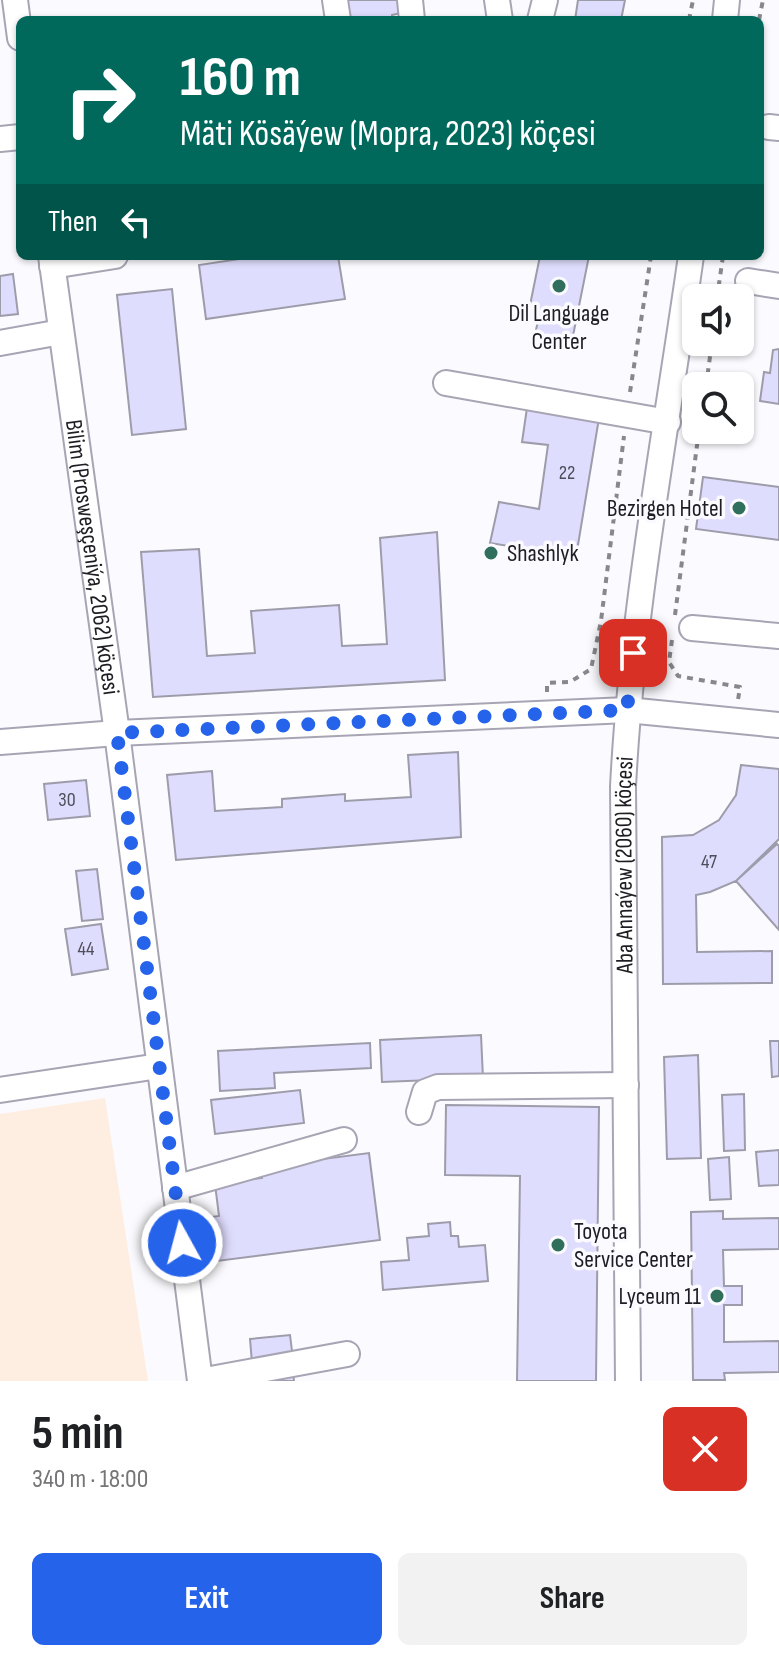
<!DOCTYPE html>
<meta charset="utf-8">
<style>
body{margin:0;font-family:"Sofia Sans Condensed",sans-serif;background:#f2f2f2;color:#202124;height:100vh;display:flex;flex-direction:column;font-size:30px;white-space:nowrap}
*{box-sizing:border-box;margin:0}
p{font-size:26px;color:#757577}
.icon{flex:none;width:44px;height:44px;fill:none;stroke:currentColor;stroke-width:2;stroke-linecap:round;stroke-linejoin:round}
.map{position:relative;height:1381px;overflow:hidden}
.side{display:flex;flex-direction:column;background:#fff;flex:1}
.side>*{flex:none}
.guide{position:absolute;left:16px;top:16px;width:748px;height:244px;border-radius:12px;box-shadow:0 2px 6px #0004;background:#00695c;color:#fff;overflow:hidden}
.controls{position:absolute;left:682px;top:284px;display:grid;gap:16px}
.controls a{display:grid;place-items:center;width:72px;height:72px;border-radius:12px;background:#fff;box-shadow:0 2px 6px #0004;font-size:40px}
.pin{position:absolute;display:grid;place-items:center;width:68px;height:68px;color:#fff;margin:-34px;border-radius:16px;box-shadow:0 4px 12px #0006}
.me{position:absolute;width:88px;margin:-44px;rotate:353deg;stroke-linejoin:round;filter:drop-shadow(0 0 6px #0008)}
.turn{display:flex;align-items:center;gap:28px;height:168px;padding:0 32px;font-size:36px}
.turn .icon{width:104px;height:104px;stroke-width:2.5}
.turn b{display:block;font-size:56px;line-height:68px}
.then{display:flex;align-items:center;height:76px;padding:0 32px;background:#0003;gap:16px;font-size:30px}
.round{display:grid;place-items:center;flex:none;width:84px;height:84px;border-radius:12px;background:#f2f2f2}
.headline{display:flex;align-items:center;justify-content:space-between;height:136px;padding:0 32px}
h1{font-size:48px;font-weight:700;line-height:60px}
.action{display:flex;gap:16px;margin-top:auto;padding:16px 32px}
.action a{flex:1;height:92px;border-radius:12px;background:#2563eb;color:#fff;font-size:32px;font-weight:700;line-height:92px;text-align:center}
.action a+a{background:#f2f2f2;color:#202124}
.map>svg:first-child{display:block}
</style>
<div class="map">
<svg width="779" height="1381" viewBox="0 0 779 1381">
<rect width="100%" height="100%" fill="#fbfafe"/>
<!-- education -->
<path fill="#feeee2" d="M 105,1098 L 148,1381 L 0,1381 L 0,1114 Z"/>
<!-- building -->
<path fill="#dfddfd" stroke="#9d9caa" stroke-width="2" d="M 343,0 L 407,0 L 409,11 L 392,15 L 393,20 L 346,20 Z
M 578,0 L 625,0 L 621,20 L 575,20 Z
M 259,256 L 338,256 L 345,299 L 206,319 L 199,265 Z
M 540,256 L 589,256 L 572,341 L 534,338 L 539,317 L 528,315 Z
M 13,274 L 18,314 L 0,316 L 0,276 Z
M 172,289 L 186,429 L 132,435 L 117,295 Z
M 779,349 L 779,404 L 760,401 L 764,372 L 770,373 L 773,350 Z
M 528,401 L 600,412 L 576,557 L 490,543 L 499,502 L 539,509 L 548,445 L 522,442 Z
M 703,477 L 779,487 L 779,540 L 696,529 Z
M 437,532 L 445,680 L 153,697 L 141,552 L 199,549 L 207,656 L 255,653 L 251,611 L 339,605 L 342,646 L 387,644 L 380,538 Z
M 458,752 L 461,837 L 176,860 L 167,775 L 212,771 L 215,811 L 282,807 L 282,799 L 345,794 L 345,801 L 411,797 L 408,755 Z
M 741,765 L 779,769 L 779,839 L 736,881 L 710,892 L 696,895 L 697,952 L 772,951 L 772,983 L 663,984 L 662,837 L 693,835 L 719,820 L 736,795 Z
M 86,780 L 90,816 L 48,820 L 44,784 Z
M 777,844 L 779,846 L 779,930 L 736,881 Z
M 97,869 L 103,919 L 82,921 L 76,871 Z
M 101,924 L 108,969 L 72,975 L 65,929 Z
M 481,1035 L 483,1078 L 382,1082 L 380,1040 Z
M 770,1041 L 779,1041 L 779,1076 L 772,1077 Z
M 370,1043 L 371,1068 L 274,1073 L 275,1088 L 220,1091 L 218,1051 Z
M 698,1055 L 701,1158 L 667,1159 L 664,1057 Z
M 300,1090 L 304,1123 L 215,1134 L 211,1100 Z
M 744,1094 L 745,1150 L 724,1151 L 722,1095 Z
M 446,1105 L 599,1107 L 596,1381 L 517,1381 L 520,1176 L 445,1175 Z
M 779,1150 L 779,1185 L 759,1186 L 756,1152 Z
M 369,1153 L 380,1240 L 217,1261 L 211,1217 L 219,1216 L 215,1184 L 262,1178 L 261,1167 Z
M 729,1157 L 731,1199 L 710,1200 L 708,1159 Z
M 723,1211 L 723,1219 L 779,1218 L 779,1249 L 723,1250 L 724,1286 L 742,1286 L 742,1305 L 724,1305 L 724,1342 L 779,1341 L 779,1372 L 724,1373 L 725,1380 L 693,1380 L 691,1212 Z
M 450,1222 L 451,1236 L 458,1236 L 459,1247 L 485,1245 L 488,1281 L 383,1290 L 381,1262 L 409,1260 L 407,1238 L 429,1236 L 428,1224 Z
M 290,1335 L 293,1359 L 252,1363 L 250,1339 Z
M 293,1371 L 294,1381 L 249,1381 Z"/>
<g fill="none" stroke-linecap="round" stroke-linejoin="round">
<!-- minor casing -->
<g stroke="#a7a5b4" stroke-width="28">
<g id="minor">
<path d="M 15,0 L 20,38"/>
<path d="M 335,0 L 338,20"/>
<path d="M 410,0 L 412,20"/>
<path d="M 497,0 L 500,20"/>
<path d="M 540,20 L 545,0"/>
<path d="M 725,20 L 727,0"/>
<path d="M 769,127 L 779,128"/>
<path d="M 0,139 L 20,137"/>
<path id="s1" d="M 51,256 L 117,733 L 200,1381"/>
<path d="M 52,266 L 115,256"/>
<path d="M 748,281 L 779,286"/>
<path d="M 0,343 L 61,332"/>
<path d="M 446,383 L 668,422"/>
<path d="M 692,628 L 779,636"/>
<path d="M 0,742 L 117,733 L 627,710 L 779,725"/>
<path d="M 0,1090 L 159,1066"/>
<path d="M 419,1112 L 425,1092 L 438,1087 L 626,1085"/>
<path d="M 175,1188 L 344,1140"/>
<path d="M 200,1381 L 347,1354"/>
<path id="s2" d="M 628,1381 L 623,787 C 632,609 666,433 691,256"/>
</g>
</g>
<!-- path -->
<path stroke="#88878c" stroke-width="4" stroke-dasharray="6 6" stroke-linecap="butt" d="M 689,20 L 693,0
M 759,20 L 763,0
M 717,298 L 723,256
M 706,386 L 712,342
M 630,392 L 651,256
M 675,615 L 699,430
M 672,640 L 669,662 L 678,676 L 740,687 L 738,700
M 547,692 L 547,683 L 570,682 L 591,669 L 601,621 L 624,436"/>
<!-- minor -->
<use href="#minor" stroke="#fff" stroke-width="24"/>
</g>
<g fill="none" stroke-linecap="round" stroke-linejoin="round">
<!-- route -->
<path stroke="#2563eb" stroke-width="14" stroke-dasharray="0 25.2" d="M 182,1243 L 117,733 L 627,710 L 633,653"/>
</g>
<!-- markers -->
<g fill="#2f6f5c" stroke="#fbfafe" stroke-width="3">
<circle cx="559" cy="286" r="8"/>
<circle cx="739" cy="508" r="8"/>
<circle cx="491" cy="553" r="8"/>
<circle cx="558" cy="1245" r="8"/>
<circle cx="717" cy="1296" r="8"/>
</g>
<g text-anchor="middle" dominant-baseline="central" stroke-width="7" stroke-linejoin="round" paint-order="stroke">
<!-- number labels -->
<g font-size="20" fill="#4e4d5a">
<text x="567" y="473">22</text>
<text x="67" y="800">30</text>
<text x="709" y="862">47</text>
<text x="86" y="949">44</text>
</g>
<!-- poi labels -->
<g font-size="24" fill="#1e1d23" stroke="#fbfafe" text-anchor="end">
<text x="559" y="313" text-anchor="middle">Dil Language<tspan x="559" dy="28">Center</tspan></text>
<text x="723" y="508">Bezirgen Hotel</text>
<text x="507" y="553" text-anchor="start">Shashlyk</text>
<text x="574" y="1231" text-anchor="start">Toyota<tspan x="574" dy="28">Service Center</tspan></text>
<text x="701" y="1296">Lyceum 11</text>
</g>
<!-- street labels -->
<g font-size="24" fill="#1e1d23" stroke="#fbfafe">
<text stroke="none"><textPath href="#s1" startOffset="304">Bilim (Prosweşçeniýa, 2062) köçesi</textPath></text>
<text stroke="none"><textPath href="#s2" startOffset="516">Aba Annaýew (2060) köçesi</textPath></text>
</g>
</g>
</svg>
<div class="controls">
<a><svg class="icon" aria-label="sound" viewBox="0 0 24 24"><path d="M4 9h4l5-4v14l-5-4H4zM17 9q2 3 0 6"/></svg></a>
<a><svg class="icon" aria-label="search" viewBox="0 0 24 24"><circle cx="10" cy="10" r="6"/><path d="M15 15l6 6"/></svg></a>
</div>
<div class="pin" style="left:633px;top:653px;background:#d93025"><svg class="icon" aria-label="arrive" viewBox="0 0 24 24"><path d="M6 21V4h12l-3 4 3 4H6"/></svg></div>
<svg class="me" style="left:182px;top:1243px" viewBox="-20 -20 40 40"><circle r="17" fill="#2563eb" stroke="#fff" stroke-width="3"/><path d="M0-11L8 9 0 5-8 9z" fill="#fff"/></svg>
<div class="guide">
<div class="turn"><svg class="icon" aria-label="right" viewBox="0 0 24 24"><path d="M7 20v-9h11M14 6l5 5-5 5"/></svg><div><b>160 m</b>Mäti Kösäýew (Mopra, 2023) köçesi</div></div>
<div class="then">Then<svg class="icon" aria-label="left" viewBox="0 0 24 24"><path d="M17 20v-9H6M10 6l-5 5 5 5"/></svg></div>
</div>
</div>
<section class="side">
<div class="headline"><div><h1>5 min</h1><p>340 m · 18:00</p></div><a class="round" style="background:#d93025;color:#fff"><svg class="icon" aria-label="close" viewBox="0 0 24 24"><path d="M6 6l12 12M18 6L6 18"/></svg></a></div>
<div class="action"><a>Exit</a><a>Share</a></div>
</section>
